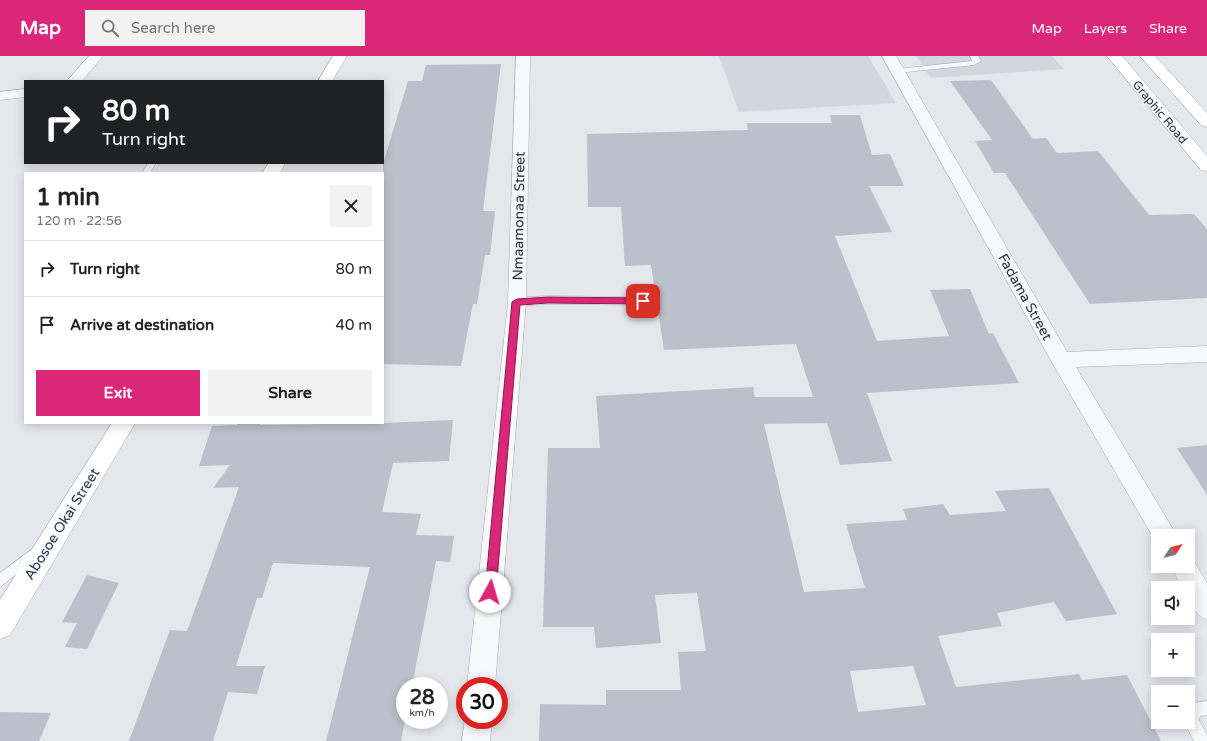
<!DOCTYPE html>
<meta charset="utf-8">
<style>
body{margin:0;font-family:"Varela Round",sans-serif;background:#f2f2f2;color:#222;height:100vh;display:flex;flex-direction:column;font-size:15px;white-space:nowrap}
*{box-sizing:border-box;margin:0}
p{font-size:13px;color:#767676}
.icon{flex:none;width:22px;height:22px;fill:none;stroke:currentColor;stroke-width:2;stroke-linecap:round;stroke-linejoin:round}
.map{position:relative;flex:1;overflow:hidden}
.drawer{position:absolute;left:24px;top:116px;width:360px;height:252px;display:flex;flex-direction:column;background:#fff;border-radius:0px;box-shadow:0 2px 10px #0003}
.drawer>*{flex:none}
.top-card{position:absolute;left:24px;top:24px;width:360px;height:84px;border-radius:0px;box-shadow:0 2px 10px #0003;background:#202124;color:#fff;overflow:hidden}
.needle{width:26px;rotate:54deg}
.controls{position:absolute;left:1151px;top:473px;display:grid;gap:8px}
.controls a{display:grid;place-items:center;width:44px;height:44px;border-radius:0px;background:#fff;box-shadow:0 2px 10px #0003;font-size:20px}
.speed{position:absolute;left:396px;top:621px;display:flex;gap:8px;font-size:20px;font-weight:700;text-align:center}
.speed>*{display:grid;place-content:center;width:52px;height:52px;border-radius:50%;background:#fff;box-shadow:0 2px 10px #0003;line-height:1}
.speed small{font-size:10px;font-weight:400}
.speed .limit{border:6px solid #d22;background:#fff;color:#111}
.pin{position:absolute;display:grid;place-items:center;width:34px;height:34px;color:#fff;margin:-17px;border-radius:8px;box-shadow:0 2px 6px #0006}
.me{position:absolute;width:44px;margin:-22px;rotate:6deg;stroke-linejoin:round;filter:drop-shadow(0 0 3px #0008)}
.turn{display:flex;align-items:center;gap:14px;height:84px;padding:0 12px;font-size:18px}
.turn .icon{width:52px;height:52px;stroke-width:2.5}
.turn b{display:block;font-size:28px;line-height:34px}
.round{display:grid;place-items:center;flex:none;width:42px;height:42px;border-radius:0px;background:#f2f2f2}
.summary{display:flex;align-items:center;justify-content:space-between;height:68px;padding:0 12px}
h1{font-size:24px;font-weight:700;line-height:30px}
.action{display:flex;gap:8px;margin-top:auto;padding:8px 12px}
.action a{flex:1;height:46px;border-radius:0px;background:#db2777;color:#fff;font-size:16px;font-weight:700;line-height:46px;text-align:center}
.action a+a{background:#f2f2f2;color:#222}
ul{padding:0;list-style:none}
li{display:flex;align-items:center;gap:12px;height:56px;padding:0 12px;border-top:1px solid #e0e0e0}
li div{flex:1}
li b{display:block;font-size:15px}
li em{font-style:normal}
header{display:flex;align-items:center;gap:24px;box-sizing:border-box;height:56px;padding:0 20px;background:#db2777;color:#fff}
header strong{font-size:19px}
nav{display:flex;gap:22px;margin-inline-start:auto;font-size:14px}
.search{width:280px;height:36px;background:#f2f2f2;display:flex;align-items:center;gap:10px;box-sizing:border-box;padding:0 14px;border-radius:0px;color:#767676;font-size:15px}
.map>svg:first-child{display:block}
</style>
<header>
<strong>Map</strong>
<div class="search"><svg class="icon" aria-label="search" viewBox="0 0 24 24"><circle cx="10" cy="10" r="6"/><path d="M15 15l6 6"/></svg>Search here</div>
<nav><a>Map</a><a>Layers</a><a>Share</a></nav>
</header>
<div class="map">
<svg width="1207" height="685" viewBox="0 0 1207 685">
<rect width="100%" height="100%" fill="#e4e7ec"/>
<!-- built -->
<path fill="#d2d6de" d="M 719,0 L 868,0 L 896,47 L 739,56 Z
M 916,0 L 1052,0 L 1064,13 L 931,22 Z"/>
<!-- building -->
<path fill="#bbc0ca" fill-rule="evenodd" d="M 501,8 L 483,155 L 495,155 L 490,199 L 485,199 L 477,248 L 473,248 L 461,310 L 383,308 L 383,108 L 408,25 L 422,25 L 426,9 Z
M 991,24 L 1033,83 L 1046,82 L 1057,97 L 1098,95 L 1149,159 L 1194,158 L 1207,173 L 1207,242 L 1090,248 L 1005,117 L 994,117 L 975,85 L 992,84 L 950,25 Z
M 830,59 L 860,59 L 872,99 L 890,98 L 904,130 L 869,130 L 892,176 L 835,180 L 877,285 L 949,280 L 930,234 L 970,233 L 989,278 L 993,277 L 1019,327 L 867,337 L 892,405 L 840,409 L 827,367 L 764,368 L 804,536 L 865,532 L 846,468 L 907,464 L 903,453 L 943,448 L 950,459 L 1006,455 L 995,435 L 1049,432 L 1117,558 L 1066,565 L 1054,546 L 997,557 L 1002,570 L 938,580 L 956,631 L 1079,618 L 1082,624 L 1127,619 L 1161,685 L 539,685 L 540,648 L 606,649 L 606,634 L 681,634 L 678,596 L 706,595 L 697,537 L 655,539 L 661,587 L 596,592 L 594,571 L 543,571 L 548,392 L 600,392 L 596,340 L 753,331 L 755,341 L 813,341 L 796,288 L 664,294 L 651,209 L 625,210 L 621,151 L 588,151 L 587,78 L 748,74 L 747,67 L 832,67 ZM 913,610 L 926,649 L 858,656 L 850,615 Z
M 453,364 L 449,405 L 393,407 L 382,456 L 421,458 L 416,479 L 454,480 L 450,506 L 436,505 L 412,630 L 405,630 L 405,664 L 401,685 L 326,685 L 370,511 L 273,507 L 262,542 L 257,542 L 236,610 L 265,610 L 257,638 L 228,636 L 213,685 L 129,685 L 170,574 L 187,575 L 239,431 L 213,432 L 230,409 L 199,410 L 212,370 L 237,369 L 237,367 L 261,367 L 260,369 L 383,367 Z
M 1207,389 L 1207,439 L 1177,392 Z
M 87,519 L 119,527 L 87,593 L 65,591 L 77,567 L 62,566 Z
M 0,656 L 51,657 L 39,685 L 0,685 Z"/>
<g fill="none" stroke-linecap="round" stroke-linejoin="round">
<!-- lane casing -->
<g stroke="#a9aeb7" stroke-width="1">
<path id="lane" d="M 970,0 L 978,0 L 981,5 L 974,9 L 897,17 L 893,15 L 897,13 L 972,5 Z
M 148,107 L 156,107 L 150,117 L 142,117 Z
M 548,240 L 643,241 L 648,245 L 643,249 L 548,248 L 517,250 L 512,246 L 517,242 Z
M 35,491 L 39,493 L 41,497 L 39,501 L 0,531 L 0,517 Z
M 1207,645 L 1207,659 L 1200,660 L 1199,664 L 1207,679 L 1207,685 L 1194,685 L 1184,666 L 1188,666 L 1188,651 L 1194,647 Z"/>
</g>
<!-- street casing -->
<g stroke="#a9aeb7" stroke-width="1">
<path id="street" d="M 89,0 L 103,0 L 82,25 L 67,25 Z
M 516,0 L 530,0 L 526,246 L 495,630 L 467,630 L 508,246 Z
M 882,0 L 896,0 L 1067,296 L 1207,290 L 1207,306 L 1076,311 L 1177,480 L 1158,480 L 1158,489 L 1157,488 L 1054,310 Z
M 25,33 L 25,41 L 0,44 L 0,36 Z
M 1188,500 L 1192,502 L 1207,527 L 1207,564 C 1194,558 1188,546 1188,532 L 1182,532 L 1171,510 L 1188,510 Z
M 465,662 L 465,664 L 492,664 L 490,685 L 462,685 Z"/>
</g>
<!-- secondary casing -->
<g stroke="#a9aeb7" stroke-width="1">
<path id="secondary" d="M 333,0 L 347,0 L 332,25 L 318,25 Z
M 269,107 L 285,107 L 280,117 L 262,117 Z
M 112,367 L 135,367 L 10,579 L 0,583 L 0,544 Z"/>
</g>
<!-- primary casing -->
<g stroke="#a3abb8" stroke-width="1">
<path id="primary" d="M 1107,0 L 1122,0 L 1207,100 L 1207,115 L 1201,114 Z
M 1140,0 L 1155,0 L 1207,57 L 1207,71 L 1201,69 Z"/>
</g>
<!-- lane -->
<use href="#lane" fill="#f7f8fa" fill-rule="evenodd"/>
<!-- street -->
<use href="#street" fill="#f7f8fa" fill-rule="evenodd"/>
<!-- secondary -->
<use href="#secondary" fill="#fff" fill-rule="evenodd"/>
<!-- primary -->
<use href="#primary" fill="#fff" fill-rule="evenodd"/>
</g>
<!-- route -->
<path fill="#db2777" stroke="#8e194d" d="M 548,241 L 643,242 L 647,245 L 643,248 L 548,247 L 520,249 L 496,536 L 494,540 L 490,542 L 487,540 L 485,536 L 512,246 L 517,243 Z"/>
<g text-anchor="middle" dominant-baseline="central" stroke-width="3" stroke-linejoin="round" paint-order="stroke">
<!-- far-street labels -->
<g font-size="12" fill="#2b3445" stroke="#f4f6f9">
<text transform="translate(1160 56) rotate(50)">Graphic Road</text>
</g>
<!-- street labels -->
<g font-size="14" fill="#2b3445" stroke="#f4f6f9">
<text transform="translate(519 160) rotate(-89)">Nmaamonaa Street</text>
<text transform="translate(1025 241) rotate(61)">Fadama Street</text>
<text transform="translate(62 468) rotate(-58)">Abosoe Okai Street</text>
</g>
</g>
</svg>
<div class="controls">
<a><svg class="needle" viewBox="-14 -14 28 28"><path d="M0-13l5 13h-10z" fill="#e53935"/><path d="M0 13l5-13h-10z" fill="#767676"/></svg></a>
<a><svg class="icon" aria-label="sound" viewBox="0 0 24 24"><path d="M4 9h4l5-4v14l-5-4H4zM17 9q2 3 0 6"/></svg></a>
<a>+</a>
<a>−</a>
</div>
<div class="speed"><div>28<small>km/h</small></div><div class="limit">30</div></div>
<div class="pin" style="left:643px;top:245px;background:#d93025"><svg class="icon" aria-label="arrive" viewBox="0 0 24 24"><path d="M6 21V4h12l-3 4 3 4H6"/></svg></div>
<svg class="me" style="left:490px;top:536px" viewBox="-20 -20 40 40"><circle r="19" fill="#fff"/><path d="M0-13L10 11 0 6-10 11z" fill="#db2777"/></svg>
<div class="top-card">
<div class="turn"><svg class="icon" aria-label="right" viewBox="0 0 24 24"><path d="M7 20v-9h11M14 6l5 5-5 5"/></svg><div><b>80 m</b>Turn right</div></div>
</div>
<section class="drawer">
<div class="summary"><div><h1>1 min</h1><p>120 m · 22:56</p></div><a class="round"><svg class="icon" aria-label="close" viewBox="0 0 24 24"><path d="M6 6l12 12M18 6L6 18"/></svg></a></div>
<ul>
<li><svg class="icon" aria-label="right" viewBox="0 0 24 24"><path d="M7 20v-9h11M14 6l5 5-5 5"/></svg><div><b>Turn right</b></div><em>80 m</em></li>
<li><svg class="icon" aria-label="arrive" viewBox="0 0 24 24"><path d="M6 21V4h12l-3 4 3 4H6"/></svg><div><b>Arrive at destination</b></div><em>40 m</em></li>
</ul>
<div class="action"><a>Exit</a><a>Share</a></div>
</section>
</div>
